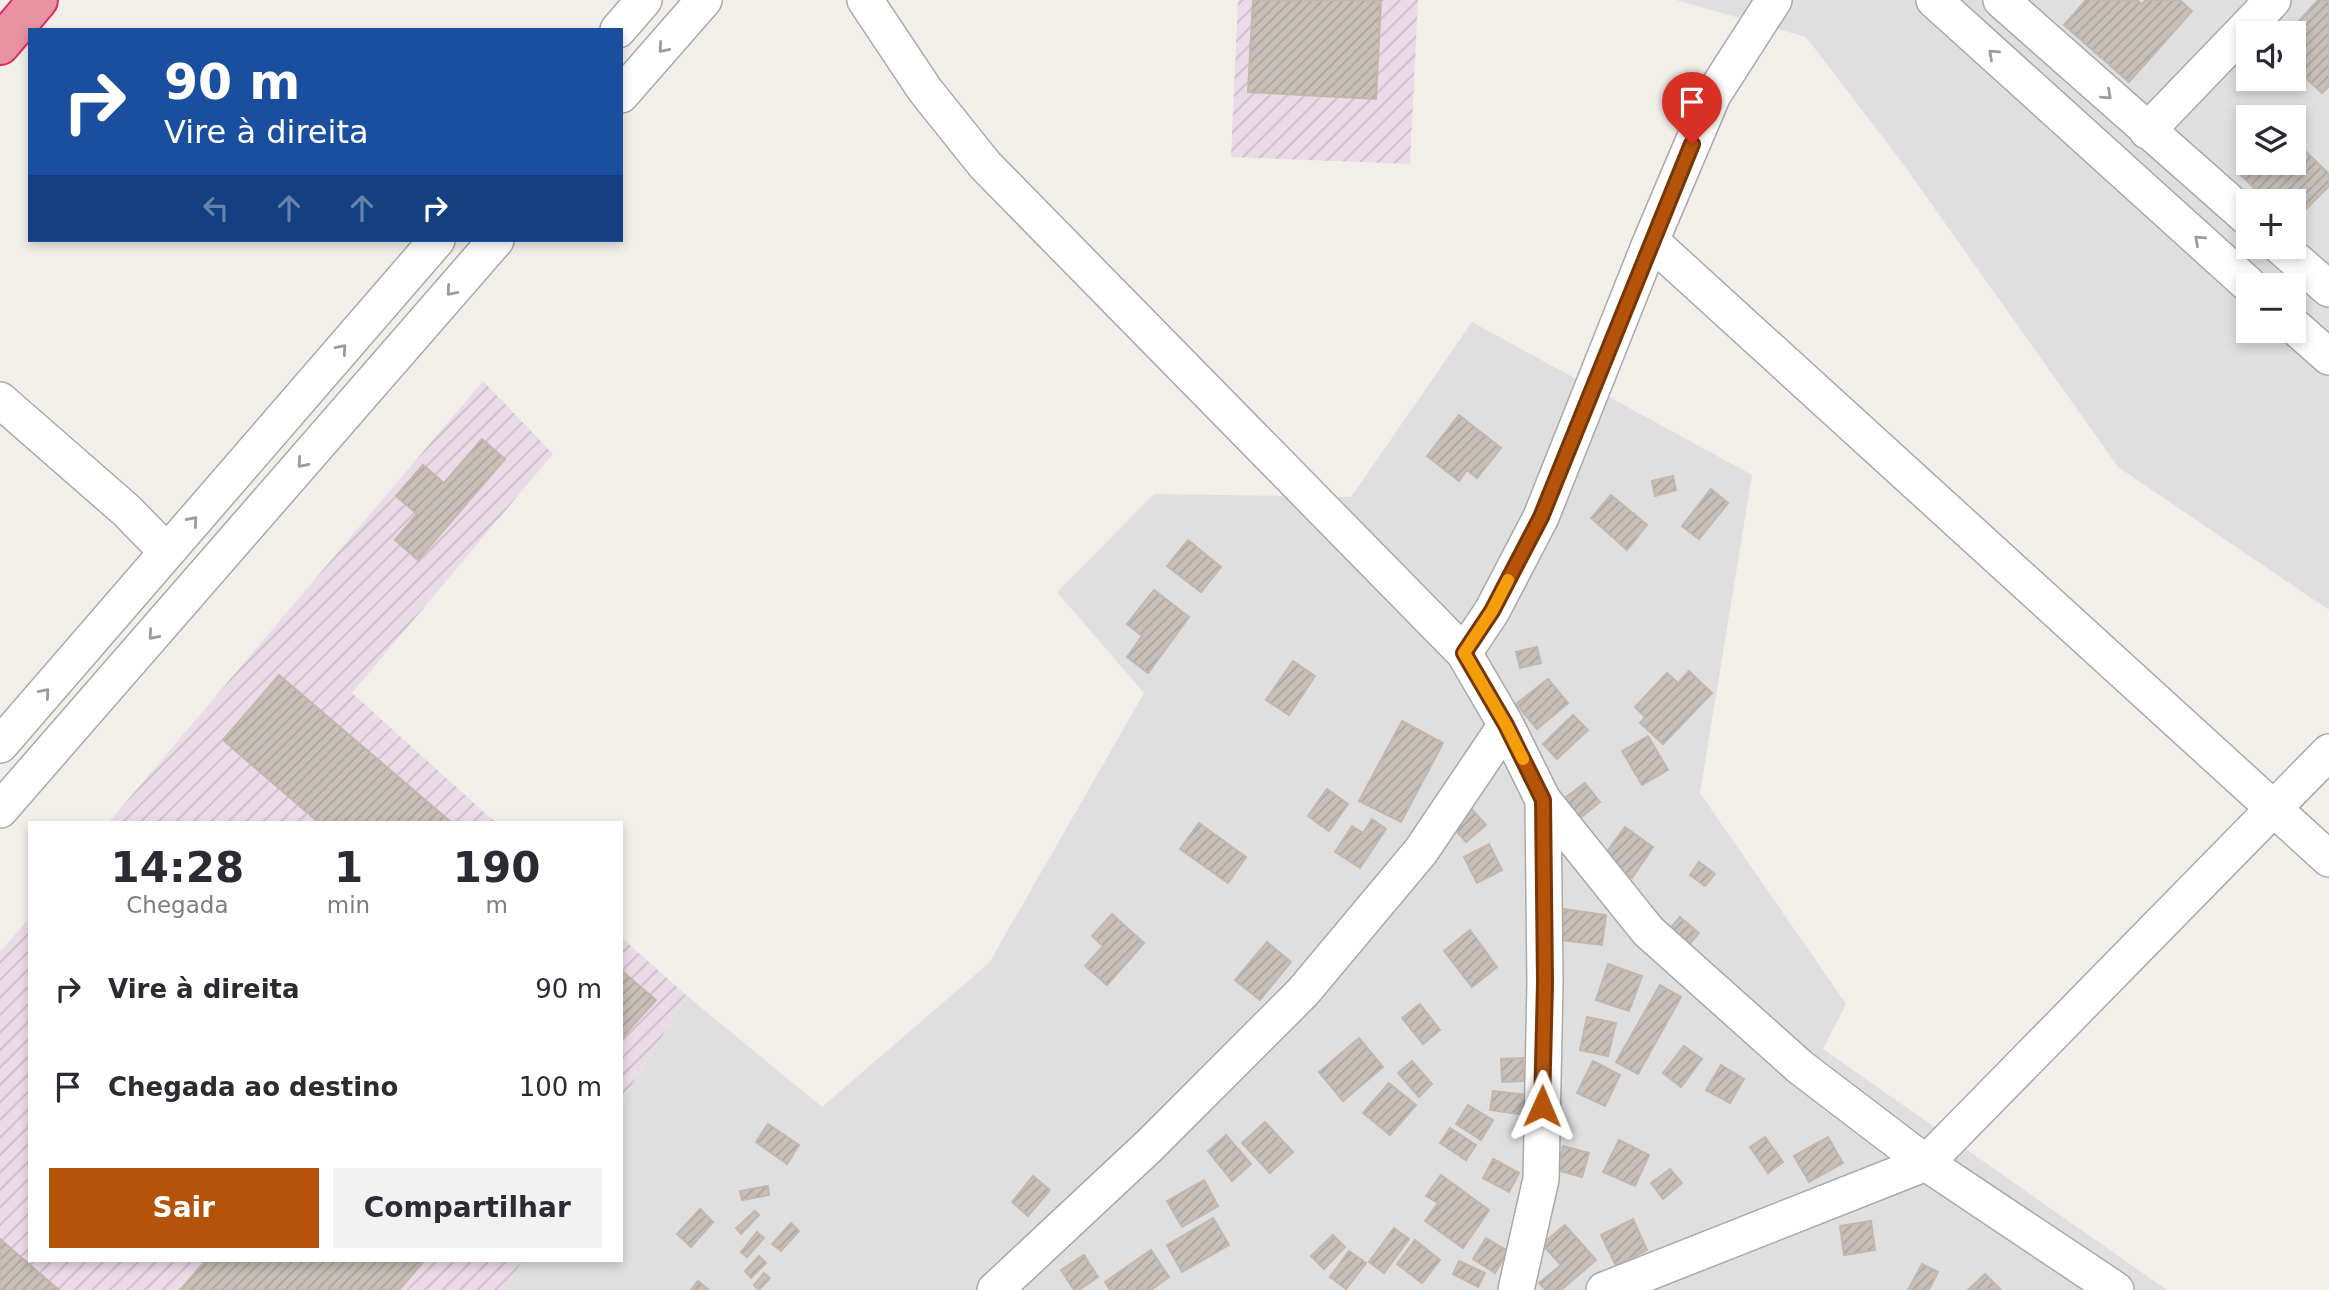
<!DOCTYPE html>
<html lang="pt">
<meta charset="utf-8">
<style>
body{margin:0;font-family:"DejaVu Sans",sans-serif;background:#f2f2f3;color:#2b2b33;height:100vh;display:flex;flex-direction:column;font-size:26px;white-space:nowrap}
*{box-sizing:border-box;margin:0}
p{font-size:23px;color:#7c7c81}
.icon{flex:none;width:38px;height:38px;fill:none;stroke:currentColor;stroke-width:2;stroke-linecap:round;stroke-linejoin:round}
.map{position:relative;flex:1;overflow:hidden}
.side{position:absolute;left:28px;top:821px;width:595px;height:441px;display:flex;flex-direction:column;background:#fff;border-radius:0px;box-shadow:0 4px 10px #0003}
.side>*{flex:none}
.top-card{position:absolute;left:28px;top:28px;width:595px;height:214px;border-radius:0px;box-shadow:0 4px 10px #0003;background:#1a4fa0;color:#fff;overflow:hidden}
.tools{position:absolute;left:2236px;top:21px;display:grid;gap:14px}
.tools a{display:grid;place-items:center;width:70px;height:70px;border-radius:0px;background:#fff;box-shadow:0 4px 10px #0003;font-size:35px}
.pin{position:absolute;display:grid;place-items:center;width:60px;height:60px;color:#fff;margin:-72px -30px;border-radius:50% 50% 50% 0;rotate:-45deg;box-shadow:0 0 7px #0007}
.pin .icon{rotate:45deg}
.me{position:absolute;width:77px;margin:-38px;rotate:1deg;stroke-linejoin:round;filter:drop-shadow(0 0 5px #0008)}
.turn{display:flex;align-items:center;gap:24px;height:147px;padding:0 21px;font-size:32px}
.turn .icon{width:91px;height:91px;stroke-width:2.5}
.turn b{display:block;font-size:49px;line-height:60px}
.lanes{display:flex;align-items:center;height:66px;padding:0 21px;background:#0003;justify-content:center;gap:35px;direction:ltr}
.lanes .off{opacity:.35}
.eta{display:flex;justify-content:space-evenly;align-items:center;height:119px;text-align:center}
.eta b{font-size:42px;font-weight:600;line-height:49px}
.primary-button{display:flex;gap:14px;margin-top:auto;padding:14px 21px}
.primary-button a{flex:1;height:80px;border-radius:0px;background:#b45309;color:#fff;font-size:28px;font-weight:600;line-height:80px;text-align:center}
.primary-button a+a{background:#f2f2f3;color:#2b2b33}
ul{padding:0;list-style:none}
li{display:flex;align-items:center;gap:21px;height:98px;padding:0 21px}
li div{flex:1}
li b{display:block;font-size:26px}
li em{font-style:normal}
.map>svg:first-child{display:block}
</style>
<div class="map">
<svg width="2329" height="1290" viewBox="0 0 2329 1290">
<defs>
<pattern id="industrial-furrows" width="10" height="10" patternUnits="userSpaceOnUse" patternTransform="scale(1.75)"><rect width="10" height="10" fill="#ebdbe8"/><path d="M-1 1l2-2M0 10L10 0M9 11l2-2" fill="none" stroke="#c9bcc7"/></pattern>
<pattern id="building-hatch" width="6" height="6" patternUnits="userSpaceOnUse" patternTransform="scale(1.75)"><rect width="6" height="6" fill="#c7bfb8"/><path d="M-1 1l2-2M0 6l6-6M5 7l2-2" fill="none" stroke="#aba49e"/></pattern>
</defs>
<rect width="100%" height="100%" fill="#f2efe9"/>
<!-- residential -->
<path fill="#e0dfdf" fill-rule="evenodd" d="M 1676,0 L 2329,0 L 2329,610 L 2118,467 L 1901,161 L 1806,37 ZM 2249,33 L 2294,33 L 2294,79 L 2249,79 ZM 2249,117 L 2294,117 L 2294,163 L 2249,163 ZM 2249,201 L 2294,201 L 2294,247 L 2249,247 ZM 2249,285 L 2294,285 L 2294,331 L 2249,331 Z
M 1472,322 L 1752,475 L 1700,793 L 1846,1004 L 1823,1049 L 2167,1290 L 504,1290 L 523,1260 L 621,1260 L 621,1102 L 687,996 L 822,1107 L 989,963 L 1144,693 L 1057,592 L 1154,494 L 1351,497 Z"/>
<!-- industrial -->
<path fill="url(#industrial-furrows)" d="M 1238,0 L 1418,0 L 1410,164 L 1231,157 Z
M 483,381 L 553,454 L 352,693 L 495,822 L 109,822 Z
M 30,917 L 30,1260 L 523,1260 L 504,1290 L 0,1290 L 0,952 Z
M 621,937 L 687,996 L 621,1102 Z"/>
<!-- building -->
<path fill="url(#building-hatch)" stroke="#c4b6ab" stroke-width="2" d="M 1253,0 L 1381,0 L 1376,99 L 1248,92 Z
M 2086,0 L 2137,0 L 2142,4 L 2146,0 L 2180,0 L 2192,11 L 2129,82 L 2064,25 Z
M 2318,0 L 2329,0 L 2329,86 L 2322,93 L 2294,67 L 2294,33 L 2288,33 Z
M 2294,140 L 2329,174 L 2329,186 L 2294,221 L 2294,201 L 2267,201 L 2237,171 L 2249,159 L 2249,163 L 2294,163 Z
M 1459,415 L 1501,448 L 1477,478 L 1467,470 L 1459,481 L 1427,456 Z
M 482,439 L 505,459 L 418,560 L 395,540 L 417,514 L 396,496 L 423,465 L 444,483 Z
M 1673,476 L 1676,490 L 1655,496 L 1652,481 Z
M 1711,489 L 1728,503 L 1699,539 L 1682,526 Z
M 1611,495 L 1647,525 L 1627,550 L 1591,518 Z
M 1188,540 L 1221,567 L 1201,592 L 1167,566 Z
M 1154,590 L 1189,617 L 1148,673 L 1127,657 L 1142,636 L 1127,624 Z
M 1537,647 L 1541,663 L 1520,668 L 1516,652 Z
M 1293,661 L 1315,676 L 1289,715 L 1266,700 Z
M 1689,671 L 1712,693 L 1663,744 L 1640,723 L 1645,717 L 1635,707 L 1667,673 L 1678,683 Z
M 279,675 L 451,822 L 318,822 L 223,740 Z
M 1548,679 L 1568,703 L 1537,729 L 1516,704 Z
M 1573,715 L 1588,730 L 1557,759 L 1543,744 Z
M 1402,721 L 1443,743 L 1401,822 L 1359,801 Z
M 1648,736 L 1668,770 L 1642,785 L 1622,751 Z
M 1585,783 L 1600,802 L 1580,818 L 1565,798 Z
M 1327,789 L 1348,804 L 1329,831 L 1308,816 Z
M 1468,805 L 1486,825 L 1466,842 L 1448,822 Z
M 1372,819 L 1386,829 L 1360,868 L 1335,852 L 1352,826 L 1363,833 Z
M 1199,823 L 1246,857 L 1228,883 L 1180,849 Z
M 1625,827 L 1653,847 L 1632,878 L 1603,857 Z
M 1489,844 L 1502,870 L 1477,883 L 1464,857 Z
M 1699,862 L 1715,874 L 1705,886 L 1690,875 Z
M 1564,909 L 1606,915 L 1602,945 L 1559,940 Z
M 1112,914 L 1144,943 L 1107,985 L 1085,966 L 1103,946 L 1092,936 Z
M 1680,917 L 1699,933 L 1686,948 L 1667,932 Z
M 1470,930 L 1497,967 L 1472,987 L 1444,951 Z
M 1267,942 L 1291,962 L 1260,1000 L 1235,980 Z
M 1608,964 L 1642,976 L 1629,1011 L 1596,1000 Z
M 621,970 L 656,1000 L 621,1039 Z
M 1660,985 L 1681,997 L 1638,1074 L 1616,1062 Z
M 1420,1004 L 1440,1030 L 1423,1044 L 1402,1018 Z
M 1587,1017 L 1616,1023 L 1608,1056 L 1580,1050 Z
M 1359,1038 L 1383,1067 L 1343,1101 L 1319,1072 Z
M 1684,1046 L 1702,1059 L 1681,1087 L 1663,1073 Z
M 1523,1058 L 1524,1081 L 1502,1082 L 1501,1059 Z
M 1412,1061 L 1432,1084 L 1419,1097 L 1398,1073 Z
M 1593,1061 L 1620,1075 L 1605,1106 L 1577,1093 Z
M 1721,1065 L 1744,1079 L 1730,1103 L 1706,1090 Z
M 1389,1083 L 1416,1105 L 1390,1135 L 1363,1113 Z
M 1493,1091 L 1529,1095 L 1526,1115 L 1490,1110 Z
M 1468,1105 L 1493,1120 L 1481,1140 L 1456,1124 Z
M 1265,1122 L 1293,1152 L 1270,1173 L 1242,1143 Z
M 768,1124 L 799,1145 L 787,1164 L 756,1142 Z
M 1450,1128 L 1476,1145 L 1466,1160 L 1440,1143 Z
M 1226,1135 L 1251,1164 L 1232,1181 L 1208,1151 Z
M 1765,1137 L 1783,1162 L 1768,1173 L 1750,1147 Z
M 1828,1137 L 1843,1163 L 1809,1182 L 1794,1156 Z
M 1619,1140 L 1649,1155 L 1635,1186 L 1603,1172 Z
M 1563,1146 L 1589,1153 L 1582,1177 L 1557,1170 Z
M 1493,1159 L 1519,1173 L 1509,1192 L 1483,1178 Z
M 1670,1169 L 1682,1183 L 1663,1199 L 1651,1183 Z
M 1441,1175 L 1489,1210 L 1463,1248 L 1425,1221 L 1438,1203 L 1426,1196 Z
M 1033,1176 L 1050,1190 L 1028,1216 L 1012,1202 Z
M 1204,1180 L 1218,1206 L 1182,1227 L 1167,1201 Z
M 768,1186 L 769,1195 L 742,1200 L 740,1191 Z
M 700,1209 L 713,1222 L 691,1247 L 677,1234 Z
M 755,1211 L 759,1215 L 741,1234 L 736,1228 Z
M 1213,1218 L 1229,1245 L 1182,1272 L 1167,1245 Z
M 1633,1219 L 1647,1250 L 1616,1266 L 1601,1235 Z
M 1871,1221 L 1875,1250 L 1844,1255 L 1840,1226 Z
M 791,1223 L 799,1231 L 781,1251 L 772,1244 Z
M 1565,1225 L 1596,1260 L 1561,1290 L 1546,1290 L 1539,1283 L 1561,1265 L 1542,1244 Z
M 1394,1228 L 1409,1239 L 1384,1273 L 1369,1262 Z
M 757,1232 L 764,1238 L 747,1257 L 741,1252 Z
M 1333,1235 L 1345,1247 L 1324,1269 L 1311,1256 Z
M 1486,1238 L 1508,1251 L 1495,1273 L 1473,1259 Z
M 0,1239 L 59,1290 L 0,1290 Z
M 1415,1240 L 1440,1260 L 1422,1283 L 1397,1264 Z
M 1151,1250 L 1169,1277 L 1151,1290 L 1110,1290 L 1105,1282 Z
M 1349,1251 L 1366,1263 L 1346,1289 L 1330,1277 Z
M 1084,1255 L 1098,1277 L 1079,1290 L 1074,1290 L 1061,1270 Z
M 759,1256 L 766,1263 L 751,1278 L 745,1271 Z
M 206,1260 L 425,1260 L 399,1290 L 180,1290 Z
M 1459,1261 L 1485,1273 L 1478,1287 L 1453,1274 Z
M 1922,1264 L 1938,1272 L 1929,1290 L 1908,1290 Z
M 764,1273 L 770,1278 L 759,1290 L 754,1285 Z
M 1985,1274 L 2000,1289 L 1968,1290 Z
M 698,1281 L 709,1290 L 691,1290 Z"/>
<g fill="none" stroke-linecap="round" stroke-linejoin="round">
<!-- street casing -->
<g stroke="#a9a9a9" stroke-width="38">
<path id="street" d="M 865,0 L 925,90 L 985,165 L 1464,653 L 1506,725 L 1543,800 L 1648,931 L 1800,1067 L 1926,1163 L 2116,1290
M 1934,0 L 2249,285
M 2001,0 L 2249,219
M 618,30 L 644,0
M 621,95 L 704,0
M 2147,131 L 2273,0
M 1651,241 L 2329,859
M 2281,247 L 2329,289
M 2294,326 L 2329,357
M 0,400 L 127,511 L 167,552
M 1464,653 L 1492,611 L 1541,517 L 1651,241 L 1713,95 L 1774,0
M 0,745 L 437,240
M 0,810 L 496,240
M 995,1290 L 1149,1146 L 1303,992 L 1421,851 L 1506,725
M 1516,1290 L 1541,1179 L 1545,983 L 1543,800
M 1604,1290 L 1926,1163 L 2329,752"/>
</g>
<!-- highway casing -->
<g stroke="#dc2a67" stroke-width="42">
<path id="highway" d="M 0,45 L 38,0"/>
</g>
<!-- street -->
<use href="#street" stroke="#fff" stroke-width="35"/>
<!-- highway -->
<use href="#highway" stroke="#e892a2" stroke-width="38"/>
</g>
<!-- one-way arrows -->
<defs><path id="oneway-chevron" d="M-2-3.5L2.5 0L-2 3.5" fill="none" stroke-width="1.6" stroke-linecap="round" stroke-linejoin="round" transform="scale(1.75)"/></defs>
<g stroke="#9c9c9c">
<use href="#oneway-chevron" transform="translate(663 48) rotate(131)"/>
<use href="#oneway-chevron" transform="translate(1993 54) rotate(-138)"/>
<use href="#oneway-chevron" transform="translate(2107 95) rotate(42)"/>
<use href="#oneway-chevron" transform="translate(2199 240) rotate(-138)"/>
<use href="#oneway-chevron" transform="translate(451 291) rotate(131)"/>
<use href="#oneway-chevron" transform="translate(342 349) rotate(-49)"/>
<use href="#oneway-chevron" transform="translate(302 463) rotate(131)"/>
<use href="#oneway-chevron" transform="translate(193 521) rotate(-49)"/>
<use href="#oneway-chevron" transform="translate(153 635) rotate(131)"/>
<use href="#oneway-chevron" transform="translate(45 693) rotate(-49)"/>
</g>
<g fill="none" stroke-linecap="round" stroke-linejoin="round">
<!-- route casing -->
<g stroke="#753606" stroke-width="18">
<path id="route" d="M 1542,1106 L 1545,983 L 1543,800 L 1506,725 L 1464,653 L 1492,611 L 1541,517 L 1692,144"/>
</g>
<!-- route -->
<use href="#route" stroke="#b45309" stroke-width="12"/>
<!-- slow -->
<path stroke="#f59e0b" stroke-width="12" d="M 1508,580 L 1492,611 L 1464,653 L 1506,725 L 1523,759"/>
</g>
</svg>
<div class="tools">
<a><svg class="icon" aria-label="sound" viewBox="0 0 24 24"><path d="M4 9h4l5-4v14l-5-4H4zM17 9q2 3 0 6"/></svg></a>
<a><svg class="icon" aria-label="layers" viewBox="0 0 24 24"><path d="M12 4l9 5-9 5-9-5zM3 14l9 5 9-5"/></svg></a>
<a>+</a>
<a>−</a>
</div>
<div class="pin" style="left:1692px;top:144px;background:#d93025"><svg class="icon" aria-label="arrive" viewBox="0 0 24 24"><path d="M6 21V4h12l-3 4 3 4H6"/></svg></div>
<svg class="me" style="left:1542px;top:1106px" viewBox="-20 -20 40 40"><path d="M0-17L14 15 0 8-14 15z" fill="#b45309" stroke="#fff" stroke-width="4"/></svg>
<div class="top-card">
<div class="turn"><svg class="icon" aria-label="right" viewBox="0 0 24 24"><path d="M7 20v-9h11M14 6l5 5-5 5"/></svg><div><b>90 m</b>Vire à direita</div></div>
<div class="lanes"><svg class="icon off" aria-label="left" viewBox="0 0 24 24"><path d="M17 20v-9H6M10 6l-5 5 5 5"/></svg><svg class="icon off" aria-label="ahead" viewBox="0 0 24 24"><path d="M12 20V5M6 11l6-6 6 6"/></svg><svg class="icon off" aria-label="ahead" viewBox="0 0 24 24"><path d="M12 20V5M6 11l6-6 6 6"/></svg><svg class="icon" aria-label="right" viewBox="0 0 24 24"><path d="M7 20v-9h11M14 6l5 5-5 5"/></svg></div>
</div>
<section class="side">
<div class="eta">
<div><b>14:28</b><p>Chegada</p></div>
<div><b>1</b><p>min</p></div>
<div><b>190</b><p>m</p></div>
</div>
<ul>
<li><svg class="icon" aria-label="right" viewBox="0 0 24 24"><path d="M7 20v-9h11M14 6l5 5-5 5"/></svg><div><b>Vire à direita</b></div><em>90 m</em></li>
<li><svg class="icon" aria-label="arrive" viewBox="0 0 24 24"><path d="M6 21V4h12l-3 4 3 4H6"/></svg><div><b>Chegada ao destino</b></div><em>100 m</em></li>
</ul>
<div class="primary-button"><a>Sair</a><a>Compartilhar</a></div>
</section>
</div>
